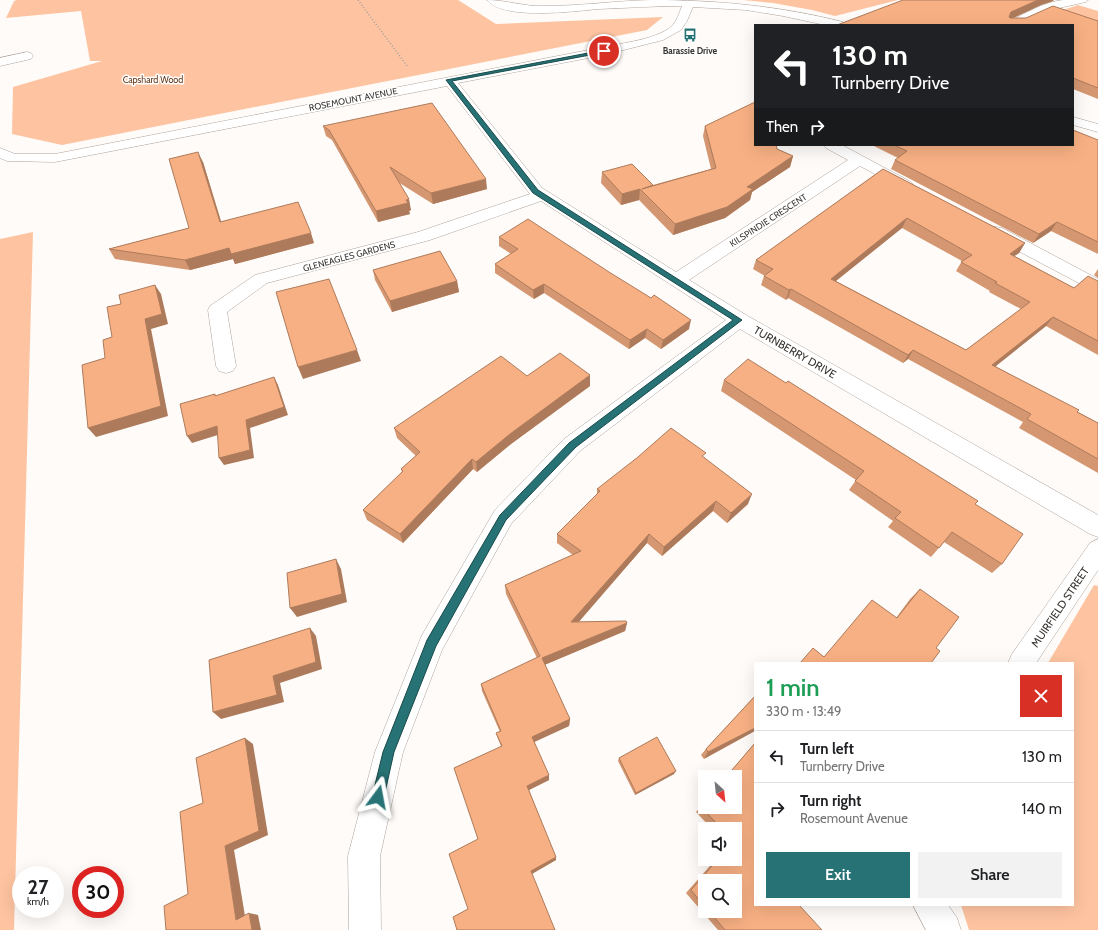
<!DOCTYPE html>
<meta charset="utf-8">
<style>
body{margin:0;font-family:Cabin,sans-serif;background:#f2f2f2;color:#202124;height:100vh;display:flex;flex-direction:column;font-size:15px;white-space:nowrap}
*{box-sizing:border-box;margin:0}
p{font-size:13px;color:#757577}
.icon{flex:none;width:22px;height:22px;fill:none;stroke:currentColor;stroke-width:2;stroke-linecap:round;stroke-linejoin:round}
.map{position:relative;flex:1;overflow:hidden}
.sheet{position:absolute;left:754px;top:662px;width:320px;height:244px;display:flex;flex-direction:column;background:#fff;border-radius:0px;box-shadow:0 4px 16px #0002}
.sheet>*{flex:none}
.banner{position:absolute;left:754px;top:24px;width:320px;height:122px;border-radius:0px;box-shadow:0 4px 16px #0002;background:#202124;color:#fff;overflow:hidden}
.needle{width:26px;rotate:153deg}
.buttons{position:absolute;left:698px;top:770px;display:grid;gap:8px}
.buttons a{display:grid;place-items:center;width:44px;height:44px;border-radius:0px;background:#fff;box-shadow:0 4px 16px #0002;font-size:20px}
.speed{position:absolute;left:12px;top:866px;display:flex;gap:8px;font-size:20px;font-weight:700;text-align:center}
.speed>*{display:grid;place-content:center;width:52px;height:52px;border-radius:50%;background:#fff;box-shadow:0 4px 16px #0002;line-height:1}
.speed small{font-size:10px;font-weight:400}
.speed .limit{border:6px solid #d22;background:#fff;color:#111}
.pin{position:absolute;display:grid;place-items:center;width:34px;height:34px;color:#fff;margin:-17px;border:2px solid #fff;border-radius:50%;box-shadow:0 1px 4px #0007}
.me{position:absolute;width:44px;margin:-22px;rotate:13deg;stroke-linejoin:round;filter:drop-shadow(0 0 3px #0008)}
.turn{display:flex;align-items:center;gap:14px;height:84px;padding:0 12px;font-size:18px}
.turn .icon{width:52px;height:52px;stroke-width:2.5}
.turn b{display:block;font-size:28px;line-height:34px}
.then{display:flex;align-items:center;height:38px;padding:0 12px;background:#0003;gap:8px;font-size:15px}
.round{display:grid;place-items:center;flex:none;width:42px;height:42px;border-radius:0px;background:#f2f2f2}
.summary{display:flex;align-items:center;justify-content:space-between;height:68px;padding:0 12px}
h1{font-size:24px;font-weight:600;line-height:30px;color:#1e9e55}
.action{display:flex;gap:8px;margin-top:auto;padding:8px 12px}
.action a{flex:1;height:46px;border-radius:0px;background:#277274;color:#fff;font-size:16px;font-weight:600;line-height:46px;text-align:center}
.action a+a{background:#f2f2f2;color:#202124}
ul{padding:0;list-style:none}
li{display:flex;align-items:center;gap:12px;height:52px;padding:0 12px;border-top:1px solid #e0e0e0}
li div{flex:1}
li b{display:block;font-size:15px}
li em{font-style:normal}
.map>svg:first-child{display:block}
</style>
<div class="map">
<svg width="1098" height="930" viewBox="0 0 1098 930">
<rect width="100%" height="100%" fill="#fffbf8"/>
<!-- green -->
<path fill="#fec4a1" d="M 17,0 L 458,0 L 496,24 L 663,17 L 647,30 L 62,145 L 12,134 L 13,87 L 102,61 L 90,61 L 81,11 L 6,18 L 14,1 Z
M 743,0 L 898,0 L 835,16 L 812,10 L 773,3 Z
M 1078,5 L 1098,11 L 1098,29 L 1051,14 Z
M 33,232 L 14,930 L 0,930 L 0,239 Z
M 1094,585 L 1098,586 L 1098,930 L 969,930 L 961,905 L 1073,905 L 1073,663 L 1048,663 Z"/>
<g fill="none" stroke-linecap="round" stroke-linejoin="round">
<!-- minor casing -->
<g stroke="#ada29c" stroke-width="1">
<path id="minor" d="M 487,0 C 507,0 525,7 544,6 C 580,6 615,1 651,0 C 716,0 780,6 843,22 L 845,25 L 825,25 L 783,16 L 746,10 L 693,7 L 687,21 L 681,30 L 663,40 L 604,55 L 458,83 L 542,188 L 676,272 L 848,160 L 826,148 L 824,145 L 842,145 L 911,182 L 914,185 L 911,188 L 906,190 L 901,188 L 860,166 L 689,280 L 746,315 L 1098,515 L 1098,537 L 1090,534 L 740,329 L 580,451 L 511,524 L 442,650 L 403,752 L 380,856 L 381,930 L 349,930 L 348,856 L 375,752 L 422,635 L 495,510 L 564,439 L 726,320 L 541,201 L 430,240 L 267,283 L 227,312 L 236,366 L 233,371 L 226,373 L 219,371 L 216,366 L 208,310 L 210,306 L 255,275 L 418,232 L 530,194 L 447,86 L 55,162 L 7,161 L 0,158 L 0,148 L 15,154 L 55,154 L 604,47 C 623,43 658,39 672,26 C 677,21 679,13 682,6 C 654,6 626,8 599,9 C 575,11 503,21 487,0 Z
M 1088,0 L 1086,2 L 1059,8 L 1021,25 L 1006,25 L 1008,22 C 1024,14 1044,2 1063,0 C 1071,0 1079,0 1088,0 Z
M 27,52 L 31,53 L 33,56 L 31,59 L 0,66 L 0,58 Z
M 1073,117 L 1098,124 L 1098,132 L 1073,125 Z
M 996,227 L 1002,228 L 1098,279 L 1098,292 L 1092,290 L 990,236 L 988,232 L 990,228 Z
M 1098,539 L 1098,570 L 1036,663 L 1008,663 L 1012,654 L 1090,543 Z
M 913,905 L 948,905 L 957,918 L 961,930 L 926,930 Z"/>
</g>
<!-- path -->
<path stroke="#a39f9c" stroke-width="1.5" stroke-dasharray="1 2" stroke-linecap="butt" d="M 358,0 L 408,67"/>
<!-- minor -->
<use href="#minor" fill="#fff" fill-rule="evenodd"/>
</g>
<!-- wall -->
<path fill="#d49771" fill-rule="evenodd" d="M 928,0 L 1053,1 L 1041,5 L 1013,18 L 1098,21 L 1098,99 L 1073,89 L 1073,25 L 837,25 Z
M 323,126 L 487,189 L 433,204 L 398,182 L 411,210 L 409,211 L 410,214 L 378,222 L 332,140 L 326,136 Z
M 705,126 L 777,149 L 793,156 L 790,167 L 752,192 L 750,200 L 725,218 L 673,235 L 639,200 L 621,205 L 601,183 L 602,172 L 653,185 L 711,169 L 703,136 Z
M 1098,140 L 1098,254 L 1051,231 L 1033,243 L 891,169 L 895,160 L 898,158 L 872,145 L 1073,145 Z
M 203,162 L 221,221 L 314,243 L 235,264 L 233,259 L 190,270 L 115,259 L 109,249 L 189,228 Z
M 883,169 L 1025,243 L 1019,253 L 1014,256 L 1074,288 L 1098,281 L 1098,355 L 1046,326 L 995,366 L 1098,423 L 1098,473 L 1019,428 L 1023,422 L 908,359 L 903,363 L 788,298 L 786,300 L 761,285 L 764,276 L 765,276 L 753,269 L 756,260 ZM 902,228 L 962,261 L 956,271 L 990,291 L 989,292 L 1021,309 L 966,350 L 836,281 Z
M 499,237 L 689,329 L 661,349 L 645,338 L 629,349 L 544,293 L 534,299 L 495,273 L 495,264 L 511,254 L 499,246 Z
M 1098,269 L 1098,278 L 1094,275 Z
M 373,270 L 457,281 L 459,292 L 392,312 L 375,280 Z
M 527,376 L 590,386 L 511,444 L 477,472 L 473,469 L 403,543 L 367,520 L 363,510 L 402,472 L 401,469 L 416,456 L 397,438 L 394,428 Z
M 724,380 L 975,504 L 1002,564 L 992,573 L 944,542 L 931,557 L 888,527 L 893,521 L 849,490 L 856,480 L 721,391 Z
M 704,457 L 748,504 L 727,523 L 713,511 L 662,556 L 647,543 L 578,622 L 627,623 L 625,631 L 544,665 L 570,719 L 569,726 L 534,742 L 549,780 L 529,790 L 556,860 L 468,909 L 478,839 L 501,746 L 498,739 L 496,733 L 500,732 L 482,691 L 481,684 L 537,658 L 506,594 L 505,585 L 573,555 L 557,543 L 557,534 L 597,494 L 597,489 Z
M 920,589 L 936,648 L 823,657 L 896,618 L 910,599 Z
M 755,696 L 704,759 L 701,755 L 706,749 Z
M 755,743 L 755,905 L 822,930 L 718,930 L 686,893 L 716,859 L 735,859 L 735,829 L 712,829 L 696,812 L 705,801 L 705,807 L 735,777 L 726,777 ZM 705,881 L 735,911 L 705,911 Z
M 619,758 L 674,774 L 635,795 L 618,761 Z"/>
<!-- shaded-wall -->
<path fill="#ad7b5c" d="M 1038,0 L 1054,0 L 1053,1 L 1041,5 L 1007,21 L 1009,17 L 1011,12 Z
M 198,152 L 203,162 L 224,232 L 220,222 Z
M 793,156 L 790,167 L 752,192 L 750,200 L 725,218 L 673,235 L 675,224 L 747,187 Z
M 486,179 L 487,189 L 433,204 L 431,193 Z
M 640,189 L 639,200 L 621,205 L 622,194 Z
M 409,199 L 411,210 L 409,211 L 410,214 L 378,222 L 376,211 Z
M 907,218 L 902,228 L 827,288 L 831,279 Z
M 1057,222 L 1051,231 L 1033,243 L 1039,234 Z
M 311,233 L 314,243 L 235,264 L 233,259 L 190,270 L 185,260 L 229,248 Z
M 1025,243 L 1019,253 L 1004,263 L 1010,254 Z
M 457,281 L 459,292 L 392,312 L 390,301 Z
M 544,284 L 544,293 L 534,299 L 533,290 Z
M 155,285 L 161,294 L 168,324 L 151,329 L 168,416 L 96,437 L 88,428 Z
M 791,289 L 788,298 L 786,300 L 789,290 Z
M 1053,317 L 1046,326 L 986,374 L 992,365 Z
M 691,320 L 689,329 L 661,349 L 663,340 Z
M 647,329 L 645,338 L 629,349 L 630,340 Z
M 357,350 L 361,361 L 303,379 L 298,367 Z
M 913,350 L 908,359 L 903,363 L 908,355 Z
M 590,375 L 590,386 L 511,444 L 477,472 L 476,462 L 510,434 Z
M 274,377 L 278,385 L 288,415 L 250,428 L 254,458 L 224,465 L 219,458 L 246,420 Z
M 217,426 L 221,434 L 192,443 L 187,436 Z
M 472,459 L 473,469 L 403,543 L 400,534 Z
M 752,494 L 748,504 L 727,523 L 731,513 Z
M 716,501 L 713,511 L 662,556 L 664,547 Z
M 649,534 L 647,543 L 571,631 L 571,622 Z
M 336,559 L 341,569 L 347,602 L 297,617 L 290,608 Z
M 627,623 L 625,631 L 542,666 L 542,658 Z
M 310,628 L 316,636 L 322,669 L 280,683 L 284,702 L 221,719 L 213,712 L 273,676 Z
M 570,719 L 569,726 L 532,743 L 532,737 Z
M 755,728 L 755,731 L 704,759 L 708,752 Z
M 245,738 L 253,744 L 268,835 L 234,850 L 246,922 L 236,920 L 225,846 Z
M 676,771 L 674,774 L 635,795 L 636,793 Z
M 549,775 L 549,780 L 527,791 L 527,786 Z
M 556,857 L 556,860 L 532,874 L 531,871 Z
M 249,913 L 258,915 L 261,930 L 252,930 Z"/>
<!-- building -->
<path fill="#f7b083" stroke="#ad7b5c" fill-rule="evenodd" d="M 903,0 L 1038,0 L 1011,12 L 1009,17 L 1010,18 L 1026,18 L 1053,6 L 1098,21 L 1098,88 L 1073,78 L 1073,25 L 837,25 Z
M 755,102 L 755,145 L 776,145 L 777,149 L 793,156 L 747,187 L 753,189 L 727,207 L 675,224 L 640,189 L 622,194 L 602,172 L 632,164 L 653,185 L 642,189 L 716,168 L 705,126 Z
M 432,103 L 486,179 L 431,193 L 390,167 L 409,199 L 406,200 L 408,203 L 376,211 L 329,130 L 323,126 Z
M 1073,130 L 1098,140 L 1098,242 L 1057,222 L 1039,234 L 895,160 L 907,151 L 894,145 L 1073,145 Z
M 198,152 L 220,222 L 298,202 L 311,233 L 231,254 L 229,248 L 185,260 L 109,249 L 189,228 L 169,159 Z
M 883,169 L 1025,243 L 1010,254 L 1074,288 L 1088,276 L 1098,281 L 1098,341 L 1053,317 L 992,365 L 1079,410 L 1077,412 L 1098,423 L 1098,459 L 1027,419 L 1031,414 L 913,350 L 908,355 L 791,289 L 789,290 L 764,276 L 773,269 L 756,260 ZM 907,218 L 972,255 L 961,262 L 997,282 L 995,283 L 1030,302 L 966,350 L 831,279 Z
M 528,219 L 609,272 L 651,298 L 654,295 L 691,320 L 663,340 L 647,329 L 630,340 L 544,284 L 533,290 L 495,264 L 518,249 L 499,237 Z
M 440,251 L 457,281 L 390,301 L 373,270 Z
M 329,279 L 357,350 L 298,367 L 276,292 Z
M 155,285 L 162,314 L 145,319 L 161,406 L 88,428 L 82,365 L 105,358 L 103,340 L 112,337 L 107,307 L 121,304 L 119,295 Z
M 560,353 L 590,375 L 510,434 L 476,462 L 472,459 L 400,534 L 363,510 L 403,471 L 401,469 L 420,452 L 394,428 L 501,356 L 527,376 Z
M 748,359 L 786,383 L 788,381 L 919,464 L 978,501 L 975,504 L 1023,534 L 1002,564 L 952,532 L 939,548 L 895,518 L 901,512 L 855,481 L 864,471 L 724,380 Z
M 274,377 L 284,407 L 246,420 L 250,450 L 219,458 L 217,426 L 187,436 L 180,404 L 215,394 L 215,396 Z
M 671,428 L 706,453 L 702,456 L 752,494 L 731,513 L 716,501 L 664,547 L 649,534 L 571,622 L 626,621 L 627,623 L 542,658 L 570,719 L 532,737 L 549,775 L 527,786 L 556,857 L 531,871 L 555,930 L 457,930 L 453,917 L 468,909 L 449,854 L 478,839 L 454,768 L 502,746 L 496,733 L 501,731 L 481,684 L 540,656 L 505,585 L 581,551 L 557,534 L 600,491 L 597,489 L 638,457 Z
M 336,559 L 342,594 L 290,608 L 287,573 Z
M 920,589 L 959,617 L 936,648 L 940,651 L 931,663 L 800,663 L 813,648 L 824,657 L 872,600 L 897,618 Z
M 310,628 L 316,662 L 273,676 L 277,695 L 213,712 L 209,660 Z
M 755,696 L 755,728 L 708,752 L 706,749 Z
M 657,737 L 676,771 L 636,793 L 619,758 Z
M 245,738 L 259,831 L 225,846 L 236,920 L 249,913 L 252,930 L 166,930 L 164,906 L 188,894 L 180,812 L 203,803 L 196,758 Z
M 755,743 L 755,905 L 799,905 L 822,930 L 725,930 L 709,911 L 735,911 L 735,881 L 705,881 L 705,907 L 691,890 L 718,859 L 735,859 L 735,829 L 722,829 L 701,807 L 705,802 L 705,807 L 735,807 L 735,777 L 726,777 Z"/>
<!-- route -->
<path fill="#277274" stroke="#194a4b" d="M 604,50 L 607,51 L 606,52 L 452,81 L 538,190 L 742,320 L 576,447 L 506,520 L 436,646 L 394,752 L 384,797 L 382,801 L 378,803 L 374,801 L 372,797 L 383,752 L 427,640 L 500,515 L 569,443 L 733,320 L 533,193 L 446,80 Z"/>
<!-- icons -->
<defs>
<g id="bus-bare" transform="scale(1.08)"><path d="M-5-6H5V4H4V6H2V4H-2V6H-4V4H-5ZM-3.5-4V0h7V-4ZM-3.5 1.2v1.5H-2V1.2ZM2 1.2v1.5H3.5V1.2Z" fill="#277274" stroke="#fff" stroke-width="2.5" paint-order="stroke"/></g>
</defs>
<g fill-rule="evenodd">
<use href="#bus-bare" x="690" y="35"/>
</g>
<g text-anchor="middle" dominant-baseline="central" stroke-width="3" stroke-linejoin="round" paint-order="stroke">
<!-- far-poi labels -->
<g font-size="9" font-weight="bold" fill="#383431" stroke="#fff">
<text x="690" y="50">Barassie Drive</text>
</g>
<!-- far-park labels -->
<g font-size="9" fill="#643616" stroke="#fff">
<text x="153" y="79">Capshard Wood</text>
</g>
<!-- far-street labels -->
<g font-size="9" fill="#383431" stroke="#fff">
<text transform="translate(353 99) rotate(-11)">ROSEMOUNT AVENUE</text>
<text transform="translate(768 220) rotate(-33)">KILSPINDIE CRESCENT</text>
<text transform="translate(349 256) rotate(-15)">GLENEAGLES GARDENS</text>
</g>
<!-- street labels -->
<g font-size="11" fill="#383431" stroke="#fff">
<text transform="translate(795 352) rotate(30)">TURNBERRY DRIVE</text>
<text transform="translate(1060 607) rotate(-56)">MUIRFIELD STREET</text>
</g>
</g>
</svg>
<div class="buttons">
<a><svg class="needle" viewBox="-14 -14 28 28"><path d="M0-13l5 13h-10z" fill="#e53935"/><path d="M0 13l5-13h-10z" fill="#757577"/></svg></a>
<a><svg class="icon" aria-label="sound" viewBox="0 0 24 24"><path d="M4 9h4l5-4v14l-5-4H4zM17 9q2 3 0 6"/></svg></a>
<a><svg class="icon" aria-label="search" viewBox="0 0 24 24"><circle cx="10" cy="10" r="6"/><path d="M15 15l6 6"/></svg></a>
</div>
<div class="speed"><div>27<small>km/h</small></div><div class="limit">30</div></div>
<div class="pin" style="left:604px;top:51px;background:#d93025"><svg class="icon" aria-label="arrive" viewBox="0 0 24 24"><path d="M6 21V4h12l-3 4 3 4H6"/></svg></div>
<svg class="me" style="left:378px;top:797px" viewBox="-20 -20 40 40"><path d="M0-17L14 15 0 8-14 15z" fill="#277274" stroke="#fff" stroke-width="4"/></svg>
<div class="banner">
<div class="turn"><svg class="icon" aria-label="left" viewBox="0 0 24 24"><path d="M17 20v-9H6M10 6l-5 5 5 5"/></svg><div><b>130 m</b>Turnberry Drive</div></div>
<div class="then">Then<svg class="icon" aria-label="right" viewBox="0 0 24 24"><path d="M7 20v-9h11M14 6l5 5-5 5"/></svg></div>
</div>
<section class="sheet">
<div class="summary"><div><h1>1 min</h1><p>330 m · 13:49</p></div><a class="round" style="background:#d93025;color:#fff"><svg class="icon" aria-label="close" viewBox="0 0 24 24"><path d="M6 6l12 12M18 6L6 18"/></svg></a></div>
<ul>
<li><svg class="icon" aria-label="left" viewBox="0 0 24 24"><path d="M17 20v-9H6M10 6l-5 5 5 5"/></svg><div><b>Turn left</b><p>Turnberry Drive</p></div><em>130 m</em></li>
<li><svg class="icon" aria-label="right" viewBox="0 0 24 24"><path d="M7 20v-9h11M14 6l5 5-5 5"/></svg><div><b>Turn right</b><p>Rosemount Avenue</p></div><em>140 m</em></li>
</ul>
<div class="action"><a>Exit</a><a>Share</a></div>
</section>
</div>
